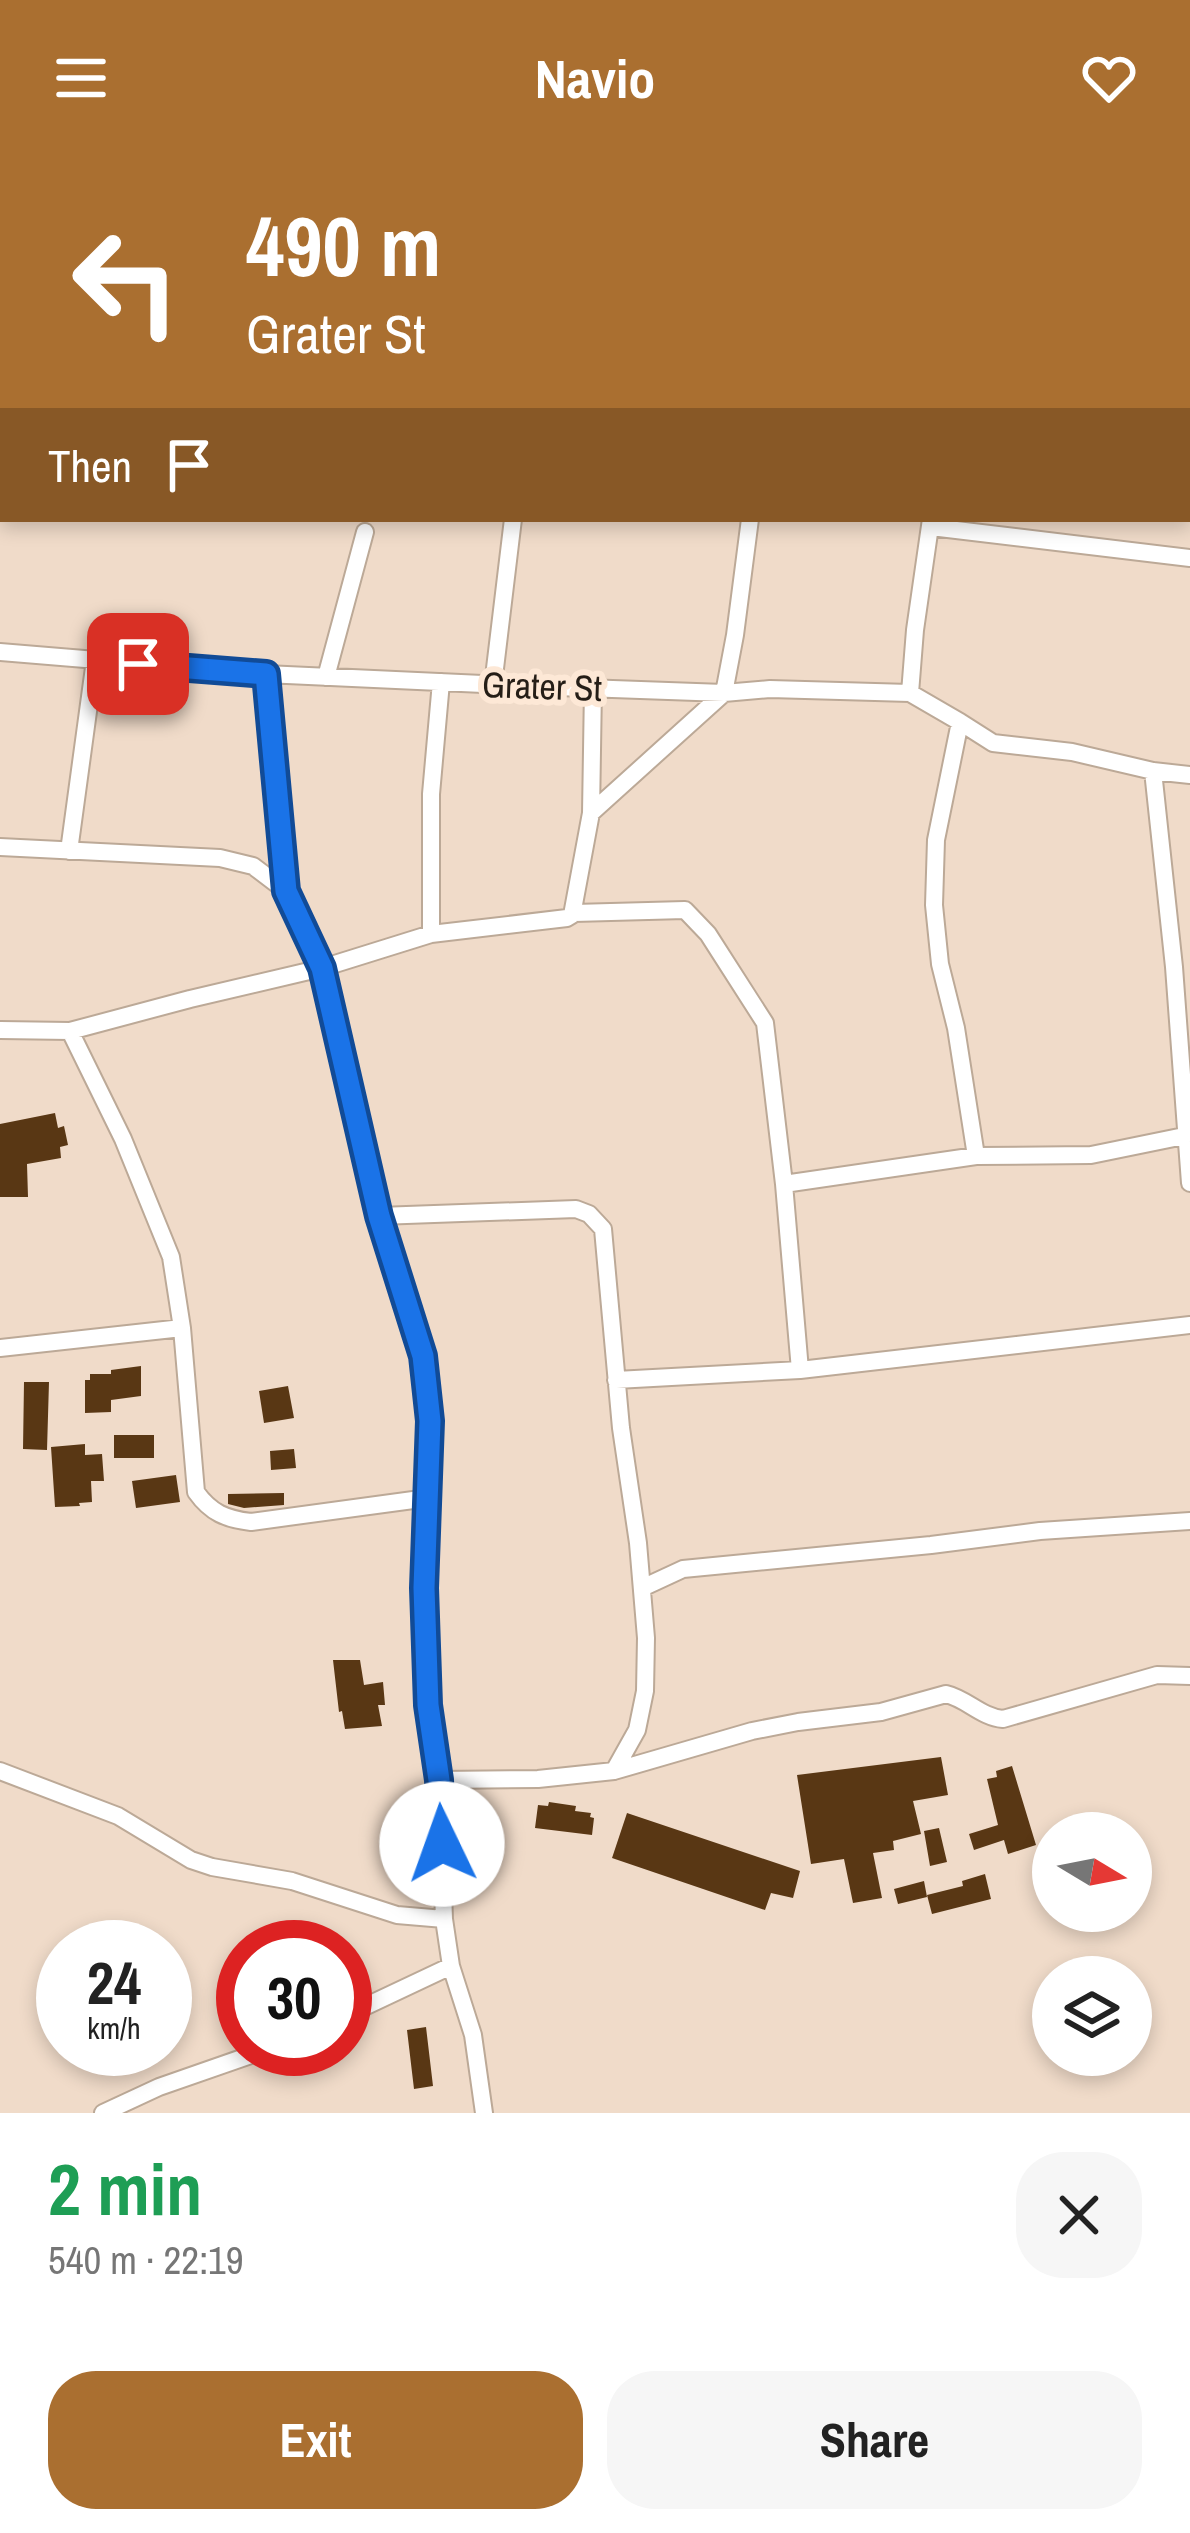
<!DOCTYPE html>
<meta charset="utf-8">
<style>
body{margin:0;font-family:"Archivo Narrow",sans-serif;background:#f6f6f6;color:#222;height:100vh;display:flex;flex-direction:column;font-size:45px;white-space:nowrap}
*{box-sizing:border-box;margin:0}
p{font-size:39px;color:#767676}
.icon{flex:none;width:66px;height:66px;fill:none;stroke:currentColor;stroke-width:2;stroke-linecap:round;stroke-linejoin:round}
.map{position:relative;height:1957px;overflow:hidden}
.panel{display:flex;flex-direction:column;background:#fff;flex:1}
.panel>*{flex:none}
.top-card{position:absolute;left:0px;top:0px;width:1191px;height:366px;box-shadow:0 6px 18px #0003;background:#aa6f30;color:#fff;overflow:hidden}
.needle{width:78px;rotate:100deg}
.tools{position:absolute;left:1032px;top:1656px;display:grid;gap:24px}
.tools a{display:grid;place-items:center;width:120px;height:120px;border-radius:50%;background:#fff;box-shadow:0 6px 18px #0003;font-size:60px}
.speed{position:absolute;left:36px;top:1764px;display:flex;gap:24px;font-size:60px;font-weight:700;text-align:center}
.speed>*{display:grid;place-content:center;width:156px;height:156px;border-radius:50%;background:#fff;box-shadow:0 6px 18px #0003;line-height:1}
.speed small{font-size:30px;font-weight:400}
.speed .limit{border:18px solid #d22;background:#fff;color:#111}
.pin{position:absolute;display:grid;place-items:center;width:102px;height:102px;color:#fff;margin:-51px;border-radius:24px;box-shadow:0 6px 18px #0006}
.me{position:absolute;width:132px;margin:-66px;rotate:357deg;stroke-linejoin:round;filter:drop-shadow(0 0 9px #0008)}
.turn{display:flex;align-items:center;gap:42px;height:252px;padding:0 48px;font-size:54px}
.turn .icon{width:156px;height:156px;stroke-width:2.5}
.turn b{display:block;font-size:84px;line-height:102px}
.then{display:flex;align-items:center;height:114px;padding:0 48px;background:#0003;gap:24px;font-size:45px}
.round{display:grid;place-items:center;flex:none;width:126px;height:126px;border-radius:48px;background:#f6f6f6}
.head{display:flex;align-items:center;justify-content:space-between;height:204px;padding:0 48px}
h1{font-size:72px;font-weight:800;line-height:90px;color:#1e9e55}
.cta{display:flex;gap:24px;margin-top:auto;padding:24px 48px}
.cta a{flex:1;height:138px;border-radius:48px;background:#aa6f30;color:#fff;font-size:48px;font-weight:800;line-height:138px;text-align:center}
.cta a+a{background:#f6f6f6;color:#222}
header{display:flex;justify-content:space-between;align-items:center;height:156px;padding:0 48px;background:#aa6f30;color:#fff;font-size:54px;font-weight:800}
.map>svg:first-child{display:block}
</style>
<header><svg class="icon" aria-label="menu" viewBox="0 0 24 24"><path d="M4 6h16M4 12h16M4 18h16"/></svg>Navio<svg class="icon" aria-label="heart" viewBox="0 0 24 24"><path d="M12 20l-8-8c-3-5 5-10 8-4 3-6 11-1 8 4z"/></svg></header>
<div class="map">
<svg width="1190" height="1957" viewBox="0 0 1190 1957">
<rect width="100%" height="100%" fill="#f0dbc9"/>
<!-- building -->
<path fill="#593714" d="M 55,957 L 58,972 L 64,970 L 68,989 L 60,991 L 61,1002 L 27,1008 L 28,1041 L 0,1041 L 0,968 Z
M 141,1210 L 141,1240 L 111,1244 L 111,1256 L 85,1257 L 85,1224 L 90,1224 L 90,1218 L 111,1218 L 111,1214 Z
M 24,1226 L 49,1226 L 47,1294 L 23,1293 Z
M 288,1230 L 294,1262 L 264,1267 L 259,1235 Z
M 114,1279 L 154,1279 L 154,1302 L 114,1302 Z
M 85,1288 L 85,1299 L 102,1298 L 104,1325 L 91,1325 L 92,1346 L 79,1347 L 80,1350 L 55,1351 L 51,1291 Z
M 294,1293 L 296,1312 L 271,1314 L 270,1295 Z
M 176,1319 L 180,1346 L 136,1352 L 132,1325 Z
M 284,1337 L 284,1349 L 244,1352 L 228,1348 L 228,1338 Z
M 333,1504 L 360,1504 L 364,1529 L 383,1526 L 385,1549 L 378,1549 L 382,1570 L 345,1573 L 342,1555 L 339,1556 Z
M 941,1601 L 948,1639 L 913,1645 L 921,1678 L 893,1685 L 894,1694 L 873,1697 L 882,1742 L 853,1747 L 844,1703 L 811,1708 L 797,1619 Z
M 1012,1610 L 1036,1689 L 1008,1698 L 1004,1684 L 974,1694 L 969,1678 L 998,1669 L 987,1623 L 997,1621 L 996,1615 Z
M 549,1646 L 576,1650 L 575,1655 L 591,1657 L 590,1661 L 594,1662 L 592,1679 L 535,1672 L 538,1649 L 548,1650 Z
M 627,1657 L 800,1715 L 793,1742 L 771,1737 L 765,1754 L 612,1702 Z
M 939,1672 L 947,1706 L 930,1710 L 924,1675 Z
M 985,1718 L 991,1743 L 932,1758 L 927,1739 L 963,1730 L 962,1725 Z
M 924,1725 L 927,1741 L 898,1748 L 894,1733 Z
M 426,1871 L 433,1930 L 414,1933 L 407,1874 Z"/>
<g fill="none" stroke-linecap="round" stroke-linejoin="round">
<!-- minor casing -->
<g stroke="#bca997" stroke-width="20">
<path id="minor" d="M 150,0 L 151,3
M 574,0 L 575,3
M 920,0 L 920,3
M 735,3 L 735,0
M 0,60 L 3,60
M 0,294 L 3,294
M 931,371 L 1190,402
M 0,496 L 265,518 L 529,530 L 724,537 L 770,533 L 910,537 L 915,474 L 931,363
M 265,518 L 286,735 L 322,812 L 379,1060 L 423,1200 L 430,1265 L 425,1432 L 427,1549 L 439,1624 L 444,1763 L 451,1810 L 473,1879 L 484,1957
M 326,521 L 365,376
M 493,529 L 513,363
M 910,537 L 960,566 L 936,684 L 934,749 L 940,808 L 956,872 L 976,1000
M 960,566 L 993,587 L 1072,596 L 1153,615 L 1190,619
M 1153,615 L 1174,811 L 1190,1027
M 591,657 L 593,532
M 0,691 L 220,702 L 253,710 L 286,735
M 69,695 L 95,504
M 574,757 L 685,754 L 708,778 L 765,867 L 784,1028 L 800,1214
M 431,778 L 431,638 L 441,526
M 0,874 L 70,875 L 190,843 L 322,812 L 431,778 L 567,762 L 572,759 L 591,657 L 724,537 L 735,479 L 750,363
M 70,875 L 123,983 L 171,1101 L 182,1172 L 196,1336 C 211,1357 226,1363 251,1366 L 428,1342
M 784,1028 L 976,1000 L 1091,999 L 1184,980
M 379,1060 L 576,1053 L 589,1058 L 603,1073 L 621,1272 L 638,1387 L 646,1482 L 645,1535 L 637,1574 L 614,1615
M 0,1192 L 182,1172
M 616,1224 L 800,1214 L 1190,1169
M 642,1432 L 683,1413 L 931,1389 L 1040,1375 L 1190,1365
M 0,1615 L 118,1660 L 191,1704 L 212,1711 L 292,1725 L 397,1759 L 444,1763
M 439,1624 L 538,1623 L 614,1615 L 752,1575 L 798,1566 L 881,1556 L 946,1538 C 967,1543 981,1561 1003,1563 L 1157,1519 L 1190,1520
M 345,1860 L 451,1810
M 103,1957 L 159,1931 L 268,1893"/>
</g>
<!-- minor -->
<use href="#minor" stroke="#fff" stroke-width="16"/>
</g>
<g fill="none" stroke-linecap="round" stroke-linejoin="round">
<!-- route casing -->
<g stroke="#114b97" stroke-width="30">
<path id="route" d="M 138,508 L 266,518 L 286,735 L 322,812 L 379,1060 L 423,1200 L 430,1265 L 424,1432 L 428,1549 L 439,1624 L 442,1688"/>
</g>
<!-- route -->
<use href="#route" stroke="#1a73e8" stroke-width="21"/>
</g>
<g text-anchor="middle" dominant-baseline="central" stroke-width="12" stroke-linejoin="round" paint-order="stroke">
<!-- street labels -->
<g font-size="36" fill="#251e17" stroke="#fde8d6">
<text transform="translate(542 530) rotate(2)">Grater St</text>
</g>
</g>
</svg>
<div class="tools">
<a><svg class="needle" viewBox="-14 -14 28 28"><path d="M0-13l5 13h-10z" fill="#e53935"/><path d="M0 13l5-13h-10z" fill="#767676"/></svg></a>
<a><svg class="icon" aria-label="layers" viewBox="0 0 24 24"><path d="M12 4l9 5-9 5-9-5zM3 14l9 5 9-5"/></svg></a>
</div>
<div class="speed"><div>24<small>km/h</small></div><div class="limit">30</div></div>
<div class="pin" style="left:138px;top:508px;background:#d93025"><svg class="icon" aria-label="arrive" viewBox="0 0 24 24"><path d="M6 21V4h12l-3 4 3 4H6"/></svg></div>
<svg class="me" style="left:442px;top:1688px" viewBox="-20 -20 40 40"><circle r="19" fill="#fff"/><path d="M0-13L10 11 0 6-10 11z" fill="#1a73e8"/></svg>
<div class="top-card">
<div class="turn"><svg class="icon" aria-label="left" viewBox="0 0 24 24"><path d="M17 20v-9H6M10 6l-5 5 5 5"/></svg><div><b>490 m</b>Grater St</div></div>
<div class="then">Then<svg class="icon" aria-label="arrive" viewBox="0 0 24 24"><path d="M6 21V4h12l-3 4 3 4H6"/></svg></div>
</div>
</div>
<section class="panel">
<div class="head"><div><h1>2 min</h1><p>540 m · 22:19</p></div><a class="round"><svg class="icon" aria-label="close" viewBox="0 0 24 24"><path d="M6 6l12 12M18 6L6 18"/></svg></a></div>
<div class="cta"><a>Exit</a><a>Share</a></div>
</section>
